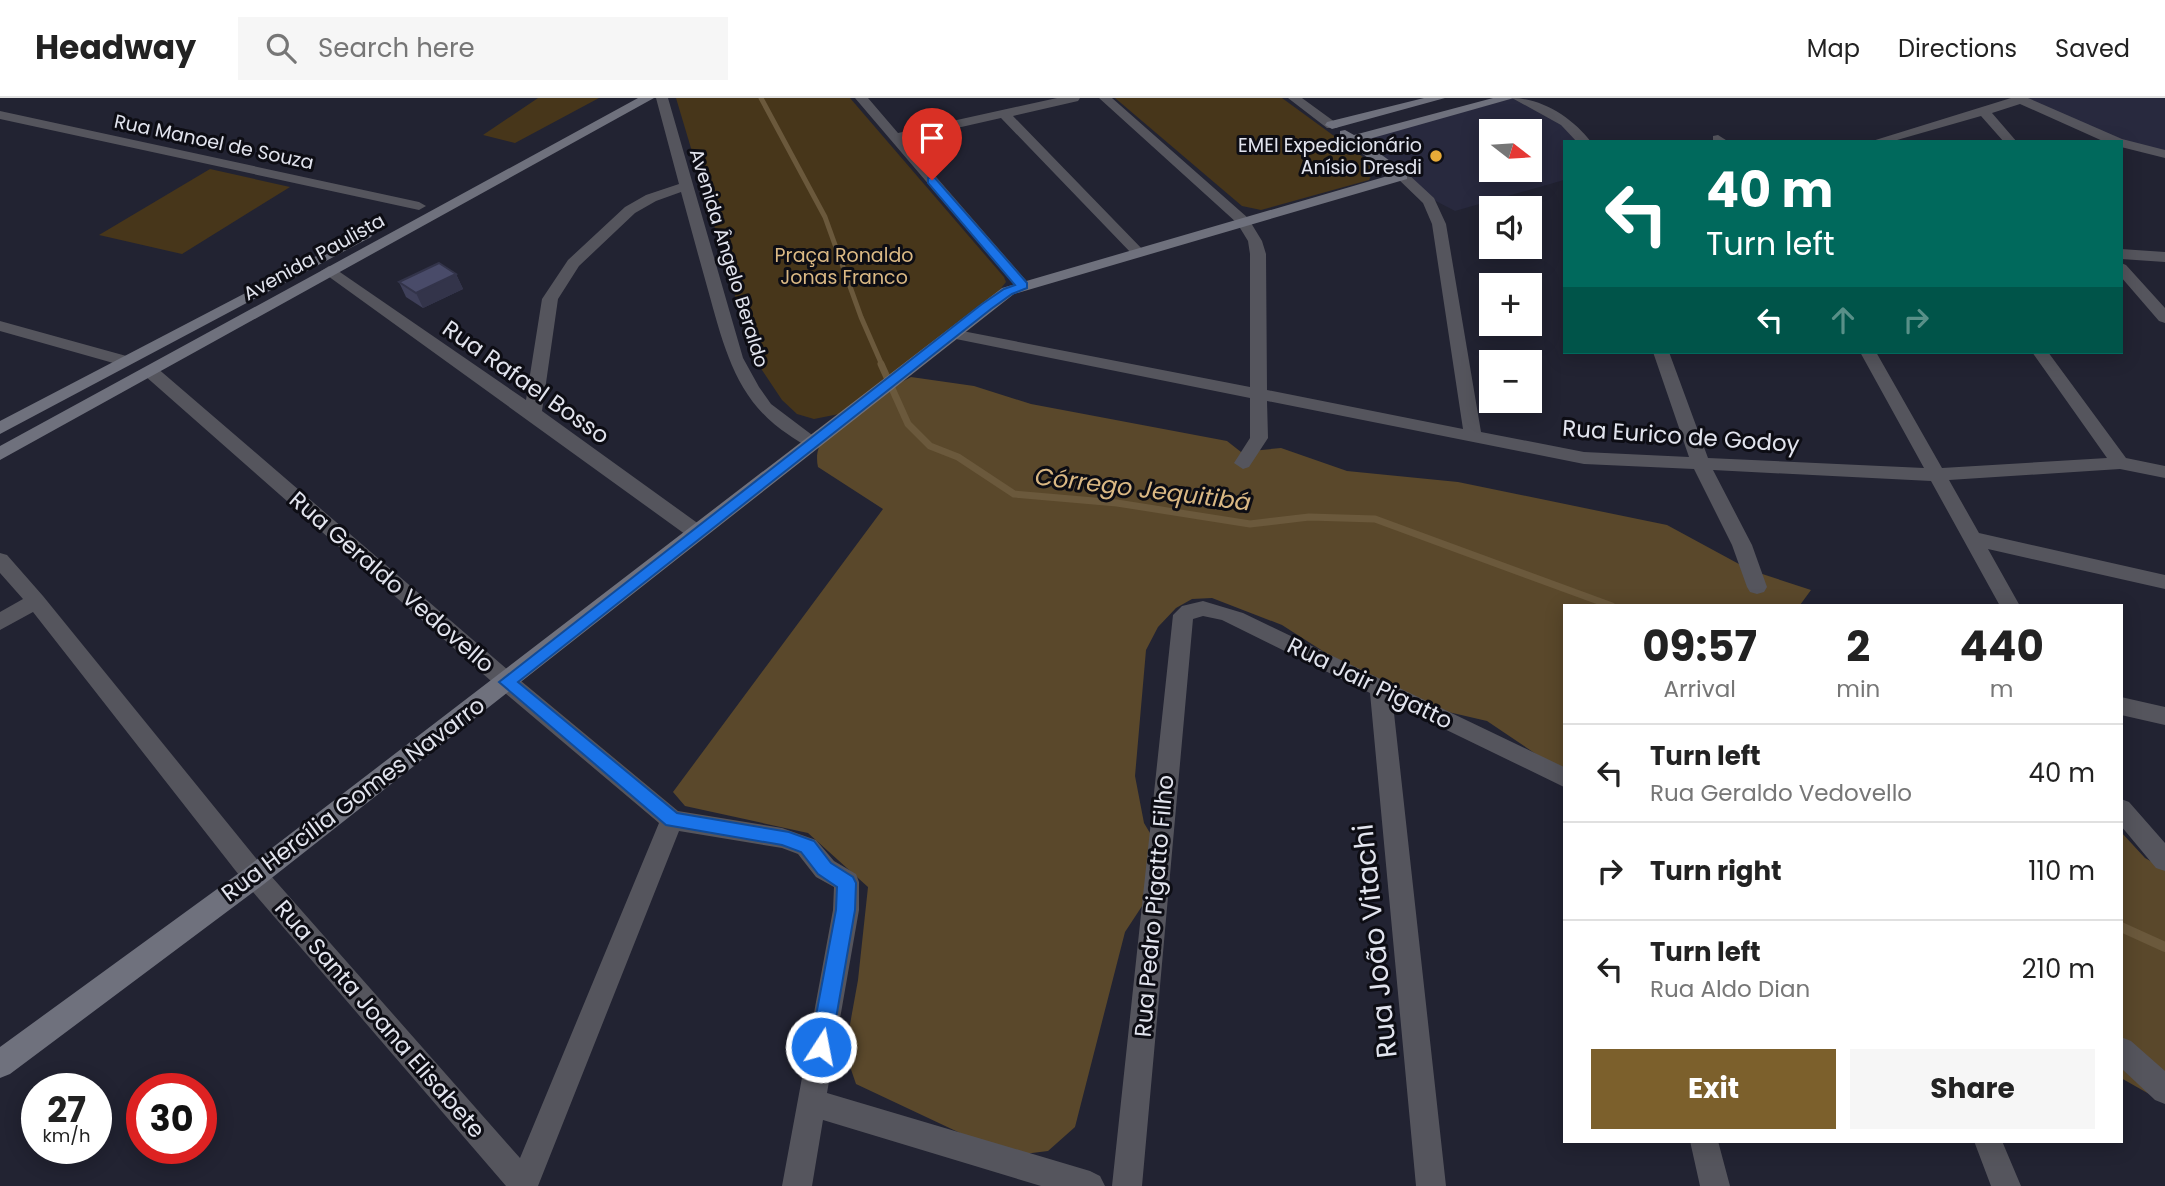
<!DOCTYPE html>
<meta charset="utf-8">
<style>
body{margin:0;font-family:Poppins,sans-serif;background:#f6f6f6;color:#222;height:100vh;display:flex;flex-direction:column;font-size:26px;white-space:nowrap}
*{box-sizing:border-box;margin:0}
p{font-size:23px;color:#767676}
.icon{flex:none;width:38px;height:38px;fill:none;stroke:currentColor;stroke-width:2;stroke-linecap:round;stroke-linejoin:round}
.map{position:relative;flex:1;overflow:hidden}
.side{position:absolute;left:1563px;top:506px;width:560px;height:539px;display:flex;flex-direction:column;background:#fff;border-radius:0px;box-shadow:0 4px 18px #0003}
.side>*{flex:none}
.guide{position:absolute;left:1563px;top:42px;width:560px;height:214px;border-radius:0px;box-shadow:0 4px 18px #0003;background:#00695c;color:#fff;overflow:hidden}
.needle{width:46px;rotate:107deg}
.fabs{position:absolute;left:1479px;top:21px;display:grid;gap:14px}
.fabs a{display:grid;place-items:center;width:63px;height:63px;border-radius:0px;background:#fff;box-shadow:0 4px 18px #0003;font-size:35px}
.speed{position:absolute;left:21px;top:975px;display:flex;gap:14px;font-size:35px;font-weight:700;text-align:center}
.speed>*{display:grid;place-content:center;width:91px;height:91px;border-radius:50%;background:#fff;box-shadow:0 4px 18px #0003;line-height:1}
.speed small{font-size:18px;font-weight:400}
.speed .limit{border:10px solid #d22;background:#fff;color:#111}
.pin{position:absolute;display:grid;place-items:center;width:60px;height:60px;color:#fff;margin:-72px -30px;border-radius:50% 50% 50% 0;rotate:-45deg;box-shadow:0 0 7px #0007}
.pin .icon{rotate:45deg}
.me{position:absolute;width:77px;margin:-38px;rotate:11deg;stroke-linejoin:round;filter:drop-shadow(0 0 5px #0008)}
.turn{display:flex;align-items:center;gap:24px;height:147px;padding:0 28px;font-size:32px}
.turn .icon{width:91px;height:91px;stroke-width:2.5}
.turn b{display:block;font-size:49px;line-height:60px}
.lanes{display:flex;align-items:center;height:66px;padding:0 28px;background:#0003;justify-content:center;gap:35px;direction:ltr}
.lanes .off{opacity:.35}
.eta{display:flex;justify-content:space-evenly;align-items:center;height:119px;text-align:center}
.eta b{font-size:42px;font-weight:700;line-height:49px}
.action{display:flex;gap:14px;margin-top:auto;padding:14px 28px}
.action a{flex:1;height:80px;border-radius:0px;background:#7c602c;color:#fff;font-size:28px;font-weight:700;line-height:80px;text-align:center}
.action a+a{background:#f6f6f6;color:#222}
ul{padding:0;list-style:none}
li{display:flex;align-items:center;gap:21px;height:98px;padding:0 28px;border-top:2px solid #e0e0e0}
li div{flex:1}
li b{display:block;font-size:26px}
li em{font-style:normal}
header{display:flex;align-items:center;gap:42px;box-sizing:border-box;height:98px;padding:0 35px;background:#fff;border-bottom:2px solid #e0e0e0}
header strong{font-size:33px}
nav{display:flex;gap:38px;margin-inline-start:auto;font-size:24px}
.search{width:490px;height:63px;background:#f6f6f6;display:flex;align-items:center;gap:18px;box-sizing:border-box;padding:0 24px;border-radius:0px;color:#767676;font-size:26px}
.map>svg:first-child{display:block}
</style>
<header>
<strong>Headway</strong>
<div class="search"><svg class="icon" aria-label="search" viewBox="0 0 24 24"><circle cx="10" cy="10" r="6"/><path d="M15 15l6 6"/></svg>Search here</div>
<nav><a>Map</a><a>Directions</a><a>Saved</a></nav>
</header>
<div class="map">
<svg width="2165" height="1088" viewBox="0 0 2165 1088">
<rect width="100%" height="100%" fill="#222332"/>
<!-- built -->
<path fill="#28293e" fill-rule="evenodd" d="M 1514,0 L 1563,24 L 1580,44 L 1564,44 L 1564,82 L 1455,113 L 1432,101 L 1357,42 ZM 1491,33 L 1530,33 L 1530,72 L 1491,72 Z
M 2020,0 L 2165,0 L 2165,56 L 2121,44 Z"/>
<!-- green -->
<path fill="#47361a" d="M 538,0 L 599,0 L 515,45 L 483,37 Z
M 676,0 L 850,0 L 1004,179 L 1006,184 L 998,194 L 839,316 L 814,321 L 797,316 L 782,302 L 756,263 L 748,241 Z
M 1115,0 L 1282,0 L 1367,62 L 1373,74 L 1369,82 L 1261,112 L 1242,108 Z
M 210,71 L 290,89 L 182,156 L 99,137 Z"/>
<!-- forest -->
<path fill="#5a482b" d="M 911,279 L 974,288 L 1031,306 L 1227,343 L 1241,354 L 1281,350 L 1347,373 L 1458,384 L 1667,427 L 1750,472 L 1811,492 L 1800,507 L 1564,508 L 1564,675 L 1487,623 L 1401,603 L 1282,527 L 1212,500 L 1192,501 L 1176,510 L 1158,529 L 1146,552 L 1135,678 L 1144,725 L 1169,767 L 1125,834 L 1075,1029 L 1048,1053 L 1009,1058 L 856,986 L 845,954 L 858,882 L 868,789 L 808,735 L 685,708 L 673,694 L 883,411 L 818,369 C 808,326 881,296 911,279 Z
M 2121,734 L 2145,760 L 2165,771 L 2165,1005 L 2121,980 Z"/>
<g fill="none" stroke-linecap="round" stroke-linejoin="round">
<!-- stream-far2 -->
<path stroke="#6b593c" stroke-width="5" d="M 761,0 L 825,119 L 861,219 L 882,267"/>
<!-- stream-far1 -->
<path stroke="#6b593c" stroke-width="7" d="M 881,266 L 908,326 L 930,348 L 958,359 L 1014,396 L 1117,405 L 1250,426 L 1309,419 L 1375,421 L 1612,508"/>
<!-- stream -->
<path stroke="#6b593c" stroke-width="10" d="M 2121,829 L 2165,849"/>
<!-- street -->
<path fill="#55555d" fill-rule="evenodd" d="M 656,0 L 668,0 L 743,260 L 759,289 L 771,306 L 820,343 L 817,347 C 806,350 798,343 789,337 C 736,303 724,249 708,192 C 699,160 690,127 681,94 L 656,103 L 635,115 L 579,168 L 558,201 L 542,313 L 703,429 L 706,434 L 703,439 L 689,439 L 321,173 L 329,168 L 334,170 L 526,302 L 542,201 L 568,162 L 625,109 L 646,97 L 679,86 Z
M 855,0 L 868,0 L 898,35 L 1057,0 L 1080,0 L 1078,3 L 1013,18 L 1145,154 L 1138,158 L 1133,157 L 1001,20 L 904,42 L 1031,188 L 1023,193 L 1018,191 Z
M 1099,0 L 1112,0 L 1248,120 L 1262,143 L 1266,156 L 1267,292 L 1463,331 L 1432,126 L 1423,105 L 1395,78 L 1402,74 L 1407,75 L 1434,100 L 1446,126 L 1481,334 L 1584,354 L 1689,359 L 1653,254 L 1669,254 L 1708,360 L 1924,370 L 1860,254 L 1876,254 L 1942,370 L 2107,360 L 2032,254 L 2048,254 L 2126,360 L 2165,368 L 2165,380 L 2120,371 L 1949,382 L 1979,435 L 2165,477 L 2165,491 L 1988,451 L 2020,508 L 2000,508 L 1931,383 L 1713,372 L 1752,447 L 1767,489 L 1764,494 L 1757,496 L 1750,494 L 1747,489 L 1732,447 L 1694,371 L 1584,366 L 1267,303 L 1268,340 L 1249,369 L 1243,371 L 1234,365 L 1250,340 L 1250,300 L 946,239 L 944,236 L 952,231 L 1250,289 L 1250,156 L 1248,143 L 1237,125 Z
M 1288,0 L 1302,0 L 1339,27 L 1337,30 L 1327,30 Z
M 1512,0 C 1542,0 1573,20 1591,44 L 1577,44 L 1561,27 Z
M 2011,0 L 2028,0 L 2122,41 L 2165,52 L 2165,60 L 2121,49 L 2121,44 L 2105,44 L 2020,6 L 1992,15 L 2017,44 L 2004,44 L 1981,18 L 1890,44 L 1869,44 Z
M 0,13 L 419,104 L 426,108 L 419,112 L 0,21 Z
M 1718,37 L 1729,44 L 1713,44 L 1713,38 Z
M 2121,151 L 2165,154 L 2165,164 L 2121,161 Z
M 2121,165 L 2126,167 L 2165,210 L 2165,225 L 2159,223 L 2121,179 Z
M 0,223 L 130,259 L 132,263 L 124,268 L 0,233 Z
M 150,268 L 156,269 L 515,578 L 678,713 L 782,730 L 816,742 L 834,763 L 856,776 L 859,784 L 859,812 L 827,995 L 1090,1073 L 1100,1078 L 1105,1088 L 1041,1088 L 823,1022 L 812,1088 L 782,1088 L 833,812 L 834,789 L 816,779 L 798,756 L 782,750 L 679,733 L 538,1088 L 506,1088 L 246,786 L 33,514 L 0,532 L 0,514 L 23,501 L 0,475 L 0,455 L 7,457 L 43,498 L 264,770 L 520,1060 L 659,725 L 499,590 L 144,277 L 142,273 Z
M 1203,503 L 1243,515 L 1564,669 L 1564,689 L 1393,606 L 1446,1088 L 1416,1088 L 1370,595 L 1222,522 L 1203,518 L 1193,521 L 1142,1088 L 1112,1088 L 1173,517 L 1182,508 Z
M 2121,599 L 2165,609 L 2165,627 L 2121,617 Z
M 2121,701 L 2129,704 L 2165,745 L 2165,773 L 2156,770 L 2121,728 Z
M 2121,939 L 2131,943 L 2165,973 L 2165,1006 L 2155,1002 L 2121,970 Z
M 1690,1043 L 1718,1043 L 1730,1088 L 1700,1088 Z
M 1974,1043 L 2002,1043 L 2021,1088 L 1991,1088 Z"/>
<!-- secondary -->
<path fill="#6f717d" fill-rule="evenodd" d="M 638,0 L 654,0 L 0,362 L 0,348 Z
M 1424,0 L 1445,0 L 1332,31 L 1325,27 L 1327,24 Z
M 1493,0 L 1514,0 L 1362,43 L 1407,75 L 1407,81 L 1014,196 L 264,786 L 10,976 L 0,980 L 0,949 L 246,770 L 1002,190 L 1391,77 L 1340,39 L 1340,33 L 1345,32 L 1354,37 Z
M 366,132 L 373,136 L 371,139 L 0,336 L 0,323 Z"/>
</g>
<!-- wall -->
<path fill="#3f405a" d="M 456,176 L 463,191 L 423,210 L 406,199 L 399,184 Z"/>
<!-- shaded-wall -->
<path fill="#33344a" d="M 456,176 L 463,191 L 423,210 L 416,195 Z"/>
<!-- building -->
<path fill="#494b69" stroke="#33344a" stroke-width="2" d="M 439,165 L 456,176 L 416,195 L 399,184 Z"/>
<!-- route -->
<path fill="#1a73e8" stroke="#114b97" stroke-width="2" d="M 928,80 L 935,80 L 1027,185 L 1027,190 L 1012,196 L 991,211 L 518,584 L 677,715 L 789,734 L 814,743 L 831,765 L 853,779 L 856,785 L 855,812 L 831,949 L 828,956 L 821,959 L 813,956 L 810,949 L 836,812 L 837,789 L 818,776 L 801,754 L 782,747 L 666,727 L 499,584 L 982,206 L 1004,191 L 1015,187 L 928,85 Z"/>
<!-- markers -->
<circle fill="#e9ab38" stroke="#0d0d14" stroke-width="2.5" cx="1436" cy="58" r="7"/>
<g text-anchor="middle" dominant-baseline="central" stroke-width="6" stroke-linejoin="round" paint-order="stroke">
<!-- far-street labels -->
<g font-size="19" fill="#e2e4ee" stroke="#0d0d14">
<text transform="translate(214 44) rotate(12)">Rua Manoel de Souza</text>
<text transform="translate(314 159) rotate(-29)">Avenida Paulista</text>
<text transform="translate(729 160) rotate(73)">Avenida Ângelo Beraldo</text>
</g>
<!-- far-poi labels -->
<g font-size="19" fill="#e2e4ee" stroke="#0d0d14" text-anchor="end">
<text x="1422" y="47">EMEI Expedicionário<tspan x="1422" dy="22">Anísio Dresdi</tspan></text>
</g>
<!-- far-park labels -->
<g font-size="19" fill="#dbb984" stroke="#0d0d14">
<text x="844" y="157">Praça Ronaldo<tspan x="844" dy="22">Jonas Franco</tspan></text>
</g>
<!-- street labels -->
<g font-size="23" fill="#e2e4ee" stroke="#0d0d14">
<text transform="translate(526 284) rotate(35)">Rua Rafael Bosso</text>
<text transform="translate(1681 338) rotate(4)">Rua Eurico de Godoy</text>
<text transform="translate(392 484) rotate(41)">Rua Geraldo Vedovello</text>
<text transform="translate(1370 585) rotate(26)">Rua Jair Pigatto</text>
<text transform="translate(353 701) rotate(-37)">Rua Hercília Gomes Navarro</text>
<text transform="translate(1154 808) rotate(-85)">Rua Pedro Pigatto Filho</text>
<text transform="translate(380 921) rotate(49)">Rua Santa Joana Elisabete</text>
</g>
<!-- water labels -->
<g font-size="24" font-style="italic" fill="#dab883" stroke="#0d0d14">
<text transform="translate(1143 391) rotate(7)">Córrego Jequitibá</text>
</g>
<!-- near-street labels -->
<g font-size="28" fill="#e2e4ee" stroke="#0d0d14">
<text transform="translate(1375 843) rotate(-96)">Rua João Vitachi</text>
</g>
</g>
</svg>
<div class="fabs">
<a><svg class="needle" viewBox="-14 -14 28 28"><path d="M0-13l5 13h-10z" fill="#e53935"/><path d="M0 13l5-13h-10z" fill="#767676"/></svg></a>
<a><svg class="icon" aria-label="sound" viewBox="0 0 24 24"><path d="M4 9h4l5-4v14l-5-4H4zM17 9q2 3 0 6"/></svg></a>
<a>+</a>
<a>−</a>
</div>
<div class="speed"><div>27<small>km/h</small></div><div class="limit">30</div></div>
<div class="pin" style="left:932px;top:82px;background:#d93025"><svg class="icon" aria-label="arrive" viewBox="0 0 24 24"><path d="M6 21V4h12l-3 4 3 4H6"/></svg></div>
<svg class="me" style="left:821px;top:949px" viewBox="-20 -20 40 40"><circle r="17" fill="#1a73e8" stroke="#fff" stroke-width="3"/><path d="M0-11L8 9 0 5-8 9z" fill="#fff"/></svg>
<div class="guide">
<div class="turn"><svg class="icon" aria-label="left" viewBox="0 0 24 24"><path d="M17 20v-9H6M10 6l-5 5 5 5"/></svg><div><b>40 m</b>Turn left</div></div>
<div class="lanes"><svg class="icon" aria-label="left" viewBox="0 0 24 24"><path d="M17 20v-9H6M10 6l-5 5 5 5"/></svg><svg class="icon off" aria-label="ahead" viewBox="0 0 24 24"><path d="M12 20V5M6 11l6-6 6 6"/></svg><svg class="icon off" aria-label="right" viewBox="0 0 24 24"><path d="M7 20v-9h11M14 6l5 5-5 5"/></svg></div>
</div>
<section class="side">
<div class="eta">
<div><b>09:57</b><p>Arrival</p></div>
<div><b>2</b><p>min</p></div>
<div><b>440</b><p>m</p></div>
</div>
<ul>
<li><svg class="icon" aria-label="left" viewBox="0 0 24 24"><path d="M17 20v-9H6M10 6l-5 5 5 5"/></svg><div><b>Turn left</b><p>Rua Geraldo Vedovello</p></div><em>40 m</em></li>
<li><svg class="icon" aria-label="right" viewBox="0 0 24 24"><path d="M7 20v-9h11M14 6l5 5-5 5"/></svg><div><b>Turn right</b></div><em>110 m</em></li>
<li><svg class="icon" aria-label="left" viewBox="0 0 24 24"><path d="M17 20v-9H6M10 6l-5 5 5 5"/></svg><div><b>Turn left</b><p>Rua Aldo Dian</p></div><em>210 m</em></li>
</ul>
<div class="action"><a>Exit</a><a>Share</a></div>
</section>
</div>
